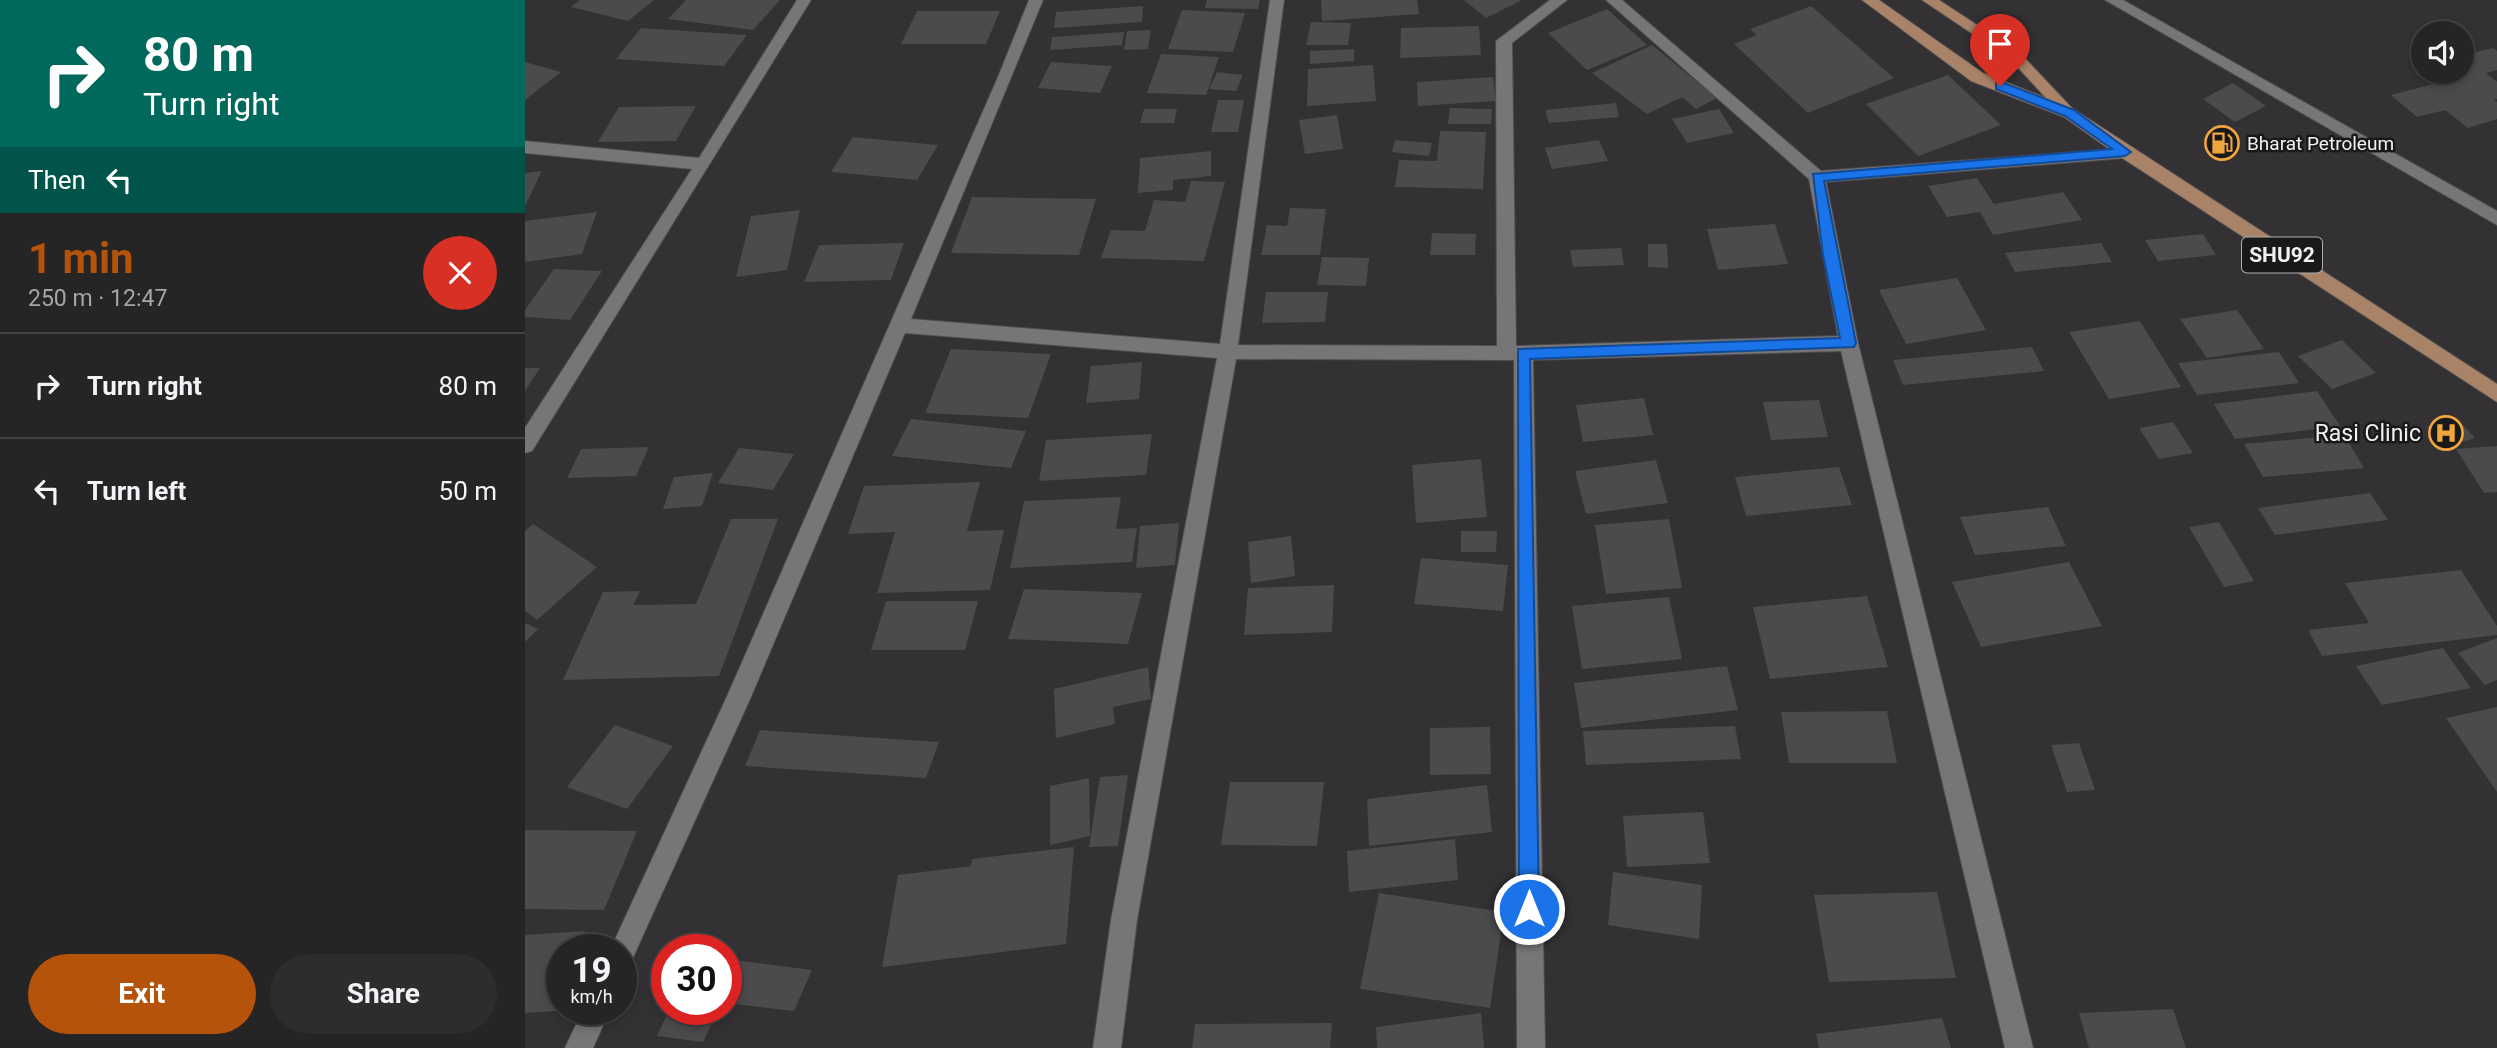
<!DOCTYPE html>
<meta charset="utf-8">
<style>
body{margin:0;font-family:Roboto,sans-serif;background:#2e2d2e;color:#f1f3f6;height:100vh;display:flex;flex-direction:column;font-size:26px;white-space:nowrap}
*{box-sizing:border-box;margin:0}
p{font-size:23px;color:#a4a5a7}
.icon{flex:none;width:38px;height:38px;fill:none;stroke:currentColor;stroke-width:2;stroke-linecap:round;stroke-linejoin:round}
.map{position:relative;flex:1;overflow:hidden}
.sheet{display:flex;flex-direction:column;background:#262526;width:525px}
.sheet>*{flex:none}
.banner{background:#00695c;color:#fff;overflow:hidden}
.fabs{position:absolute;left:1886px;top:21px;display:grid;gap:14px}
.fabs a{display:grid;place-items:center;width:63px;height:63px;border-radius:50%;background:#262526;box-shadow:0 4px 10px #0003,0 0 0 2px #424243;font-size:35px}
.speed{position:absolute;left:21px;top:934px;display:flex;gap:14px;font-size:35px;font-weight:700;text-align:center}
.speed>*{display:grid;place-content:center;width:91px;height:91px;border-radius:50%;background:#262526;box-shadow:0 4px 10px #0003,0 0 0 2px #424243;line-height:1}
.speed small{font-size:18px;font-weight:400}
.speed .limit{border:10px solid #d22;background:#fff;color:#111}
.pin{position:absolute;display:grid;place-items:center;width:60px;height:60px;color:#fff;margin:-72px -30px;border-radius:50% 50% 50% 0;rotate:-45deg;box-shadow:0 0 7px #0007}
.pin .icon{rotate:45deg}
.me{position:absolute;width:77px;margin:-38px;rotate:0deg;stroke-linejoin:round;filter:drop-shadow(0 0 5px #0008)}
.turn{display:flex;align-items:center;gap:24px;height:147px;padding:0 28px;font-size:32px}
.turn .icon{width:91px;height:91px;stroke-width:2.5}
.turn b{display:block;font-size:49px;line-height:60px}
.then{display:flex;align-items:center;height:66px;padding:0 28px;background:#0003;gap:14px;font-size:26px}
.round{display:grid;place-items:center;flex:none;width:74px;height:74px;border-radius:37px;background:#2e2d2e}
.head{display:flex;align-items:center;justify-content:space-between;height:119px;padding:0 28px}
h1{font-size:42px;font-weight:700;line-height:52px;color:#b45309}
.cta{display:flex;gap:14px;margin-top:auto;padding:14px 28px}
.cta a{flex:1;height:80px;border-radius:42px;background:#b45309;color:#fff;font-size:28px;font-weight:700;line-height:80px;text-align:center}
.cta a+a{background:#2e2d2e;color:#f1f3f6}
ul{padding:0;list-style:none}
li{display:flex;align-items:center;gap:21px;height:105px;padding:0 28px;border-top:2px solid #424243}
li div{flex:1}
li b{display:block;font-size:26px}
li em{font-style:normal}
main{display:flex;flex:1;min-height:0}
.map>svg:first-child{display:block}
</style>
<main>
<section class="sheet">
<div class="banner">
<div class="turn"><svg class="icon" aria-label="right" viewBox="0 0 24 24"><path d="M7 20v-9h11M14 6l5 5-5 5"/></svg><div><b>80 m</b>Turn right</div></div>
<div class="then">Then<svg class="icon" aria-label="left" viewBox="0 0 24 24"><path d="M17 20v-9H6M10 6l-5 5 5 5"/></svg></div>
</div>
<div class="head"><div><h1>1 min</h1><p>250 m · 12:47</p></div><a class="round" style="background:#d93025;color:#fff"><svg class="icon" aria-label="close" viewBox="0 0 24 24"><path d="M6 6l12 12M18 6L6 18"/></svg></a></div>
<ul>
<li><svg class="icon" aria-label="right" viewBox="0 0 24 24"><path d="M7 20v-9h11M14 6l5 5-5 5"/></svg><div><b>Turn right</b></div><em>80 m</em></li>
<li><svg class="icon" aria-label="left" viewBox="0 0 24 24"><path d="M17 20v-9H6M10 6l-5 5 5 5"/></svg><div><b>Turn left</b></div><em>50 m</em></li>
</ul>
<div class="cta"><a>Exit</a><a>Share</a></div>
</section>
<div class="map">
<svg width="1972" height="1048" viewBox="0 0 1972 1048">
<rect width="100%" height="100%" fill="#333133"/>
<!-- building -->
<path fill="#4c4a4c" d="M 55,0 L 129,0 L 103,21 L 46,7 Z
M 161,0 L 255,0 L 228,30 L 143,19 Z
M 682,0 L 735,0 L 733,9 L 680,8 Z
M 796,0 L 892,0 L 894,14 L 797,21 Z
M 939,0 L 997,0 L 961,18 Z
M 618,6 L 617,22 L 529,28 L 531,12 Z
M 1286,6 L 1369,78 L 1283,113 L 1209,44 L 1232,35 L 1225,29 Z
M 1082,9 L 1122,45 L 1062,70 L 1023,33 Z
M 657,10 L 720,13 L 708,52 L 643,49 Z
M 392,11 L 475,11 L 461,44 L 376,44 Z
M 786,22 L 826,23 L 823,45 L 781,45 Z
M 954,26 L 956,55 L 875,58 L 876,28 Z
M 116,28 L 222,35 L 199,66 L 91,59 Z
M 626,30 L 623,49 L 599,50 L 602,31 Z
M 599,32 L 597,45 L 525,50 L 527,37 Z
M 1127,45 L 1192,98 L 1171,109 L 1157,97 L 1122,114 L 1067,73 Z
M 1968,48 L 1972,51 L 1972,70 L 1961,73 L 1972,82 L 1972,99 L 1969,100 L 1972,102 L 1972,119 L 1943,128 L 1920,110 L 1892,117 L 1866,95 L 1912,83 L 1901,74 L 1937,72 L 1937,64 L 1950,61 L 1942,54 Z
M 829,49 L 829,61 L 785,64 L 785,51 Z
M 636,54 L 694,57 L 681,95 L 622,93 Z
M 0,62 L 36,72 L 0,100 Z
M 526,62 L 587,66 L 575,93 L 513,88 Z
M 848,65 L 851,101 L 782,106 L 783,69 Z
M 692,72 L 718,75 L 711,91 L 684,89 Z
M 1423,75 L 1476,125 L 1393,156 L 1341,104 Z
M 968,77 L 971,101 L 893,106 L 892,82 Z
M 1708,83 L 1741,106 L 1710,122 L 1678,99 Z
M 693,100 L 719,100 L 713,132 L 686,132 Z
M 1091,103 L 1094,117 L 1024,123 L 1020,110 Z
M 171,106 L 151,141 L 73,142 L 94,107 Z
M 925,108 L 967,109 L 966,124 L 923,124 Z
M 619,109 L 652,109 L 649,123 L 615,123 Z
M 1194,109 L 1209,133 L 1162,143 L 1147,119 Z
M 812,115 L 818,149 L 780,154 L 774,120 Z
M 915,131 L 961,132 L 958,189 L 870,187 L 874,160 L 912,161 Z
M 328,137 L 413,145 L 392,180 L 306,172 Z
M 870,140 L 907,143 L 904,156 L 867,152 Z
M 1074,140 L 1083,161 L 1027,169 L 1020,148 Z
M 686,151 L 686,176 L 648,180 L 648,190 L 613,193 L 615,158 Z
M 17,171 L 0,206 L 0,173 Z
M 1452,178 L 1469,204 L 1538,192 L 1557,220 L 1468,235 L 1455,212 L 1422,217 L 1403,186 Z
M 666,181 L 700,182 L 679,261 L 576,258 L 586,230 L 620,231 L 629,200 L 660,202 Z
M 447,197 L 571,199 L 554,255 L 426,253 Z
M 765,208 L 801,209 L 795,255 L 736,255 L 742,225 L 762,226 Z
M 275,210 L 262,270 L 211,277 L 226,216 Z
M 72,212 L 57,254 L 0,262 L 0,221 Z
M 1250,224 L 1263,264 L 1193,270 L 1182,229 Z
M 907,233 L 951,234 L 950,255 L 905,255 Z
M 1678,234 L 1691,255 L 1633,261 L 1620,240 Z
M 379,243 L 366,280 L 279,282 L 294,245 Z
M 1576,243 L 1587,262 L 1490,272 L 1480,253 Z
M 1123,244 L 1142,244 L 1143,268 L 1123,267 Z
M 1096,248 L 1099,265 L 1048,267 L 1045,250 Z
M 797,257 L 844,258 L 841,286 L 792,285 Z
M 29,269 L 77,271 L 45,320 L 0,317 L 0,310 Z
M 1432,278 L 1461,330 L 1381,344 L 1354,290 Z
M 741,292 L 803,292 L 800,322 L 737,323 Z
M 1712,310 L 1739,349 L 1682,358 L 1655,319 Z
M 1615,321 L 1656,387 L 1584,399 L 1544,332 Z
M 1817,340 L 1851,373 L 1807,389 L 1773,356 Z
M 1507,347 L 1519,371 L 1378,385 L 1368,360 Z
M 426,349 L 526,354 L 503,418 L 400,413 Z
M 1754,352 L 1774,383 L 1672,395 L 1653,363 Z
M 617,362 L 614,399 L 561,403 L 566,366 Z
M 0,368 L 15,368 L 0,391 Z
M 1792,391 L 1815,426 L 1710,439 L 1689,404 Z
M 1119,398 L 1128,435 L 1058,442 L 1051,405 Z
M 1294,400 L 1303,437 L 1246,440 L 1238,402 Z
M 386,419 L 501,431 L 486,468 L 367,456 Z
M 1932,419 L 1950,438 L 1920,447 L 1902,427 Z
M 1648,422 L 1668,453 L 1634,459 L 1614,428 Z
M 627,434 L 621,475 L 514,481 L 521,440 Z
M 1819,435 L 1839,468 L 1738,477 L 1719,444 Z
M 1972,446 L 1972,492 L 1959,493 L 1931,449 Z
M 124,447 L 111,476 L 42,478 L 56,449 Z
M 214,448 L 269,454 L 248,490 L 193,483 Z
M 956,459 L 962,517 L 891,523 L 887,465 Z
M 1131,460 L 1143,503 L 1061,514 L 1050,471 Z
M 1314,467 L 1327,505 L 1221,516 L 1210,477 Z
M 188,473 L 177,506 L 138,509 L 149,477 Z
M 455,482 L 442,531 L 479,530 L 465,590 L 352,593 L 370,532 L 323,534 L 339,486 Z
M 1845,493 L 1863,520 L 1750,535 L 1733,508 Z
M 596,497 L 591,529 L 612,528 L 607,562 L 485,568 L 499,501 Z
M 1523,507 L 1541,546 L 1450,555 L 1435,517 Z
M 206,519 L 253,519 L 194,676 L 38,680 L 78,592 L 115,591 L 108,605 L 171,604 Z
M 1144,519 L 1157,588 L 1081,594 L 1070,525 Z
M 1694,522 L 1729,581 L 1699,587 L 1664,527 Z
M 654,523 L 650,565 L 611,568 L 615,526 Z
M 8,524 L 72,567 L 12,620 L 0,611 L 0,531 Z
M 936,531 L 972,531 L 971,552 L 936,552 Z
M 766,536 L 770,576 L 726,583 L 723,542 Z
M 896,558 L 983,565 L 978,611 L 889,604 Z
M 1544,562 L 1577,626 L 1456,647 L 1427,582 Z
M 1936,570 L 1972,626 L 1972,635 L 1797,656 L 1783,630 L 1844,623 L 1820,583 Z
M 809,585 L 807,632 L 719,635 L 723,588 Z
M 499,589 L 617,593 L 603,644 L 483,639 Z
M 1342,596 L 1363,667 L 1245,679 L 1228,607 Z
M 1144,597 L 1157,659 L 1057,669 L 1047,606 Z
M 361,601 L 453,601 L 440,650 L 346,650 Z
M 0,623 L 13,629 L 0,642 Z
M 1972,638 L 1972,680 L 1960,685 L 1933,653 Z
M 1918,648 L 1946,688 L 1857,705 L 1831,666 Z
M 1202,666 L 1213,710 L 1056,728 L 1049,683 Z
M 623,667 L 626,699 L 588,707 L 590,724 L 531,738 L 529,689 Z
M 1972,707 L 1972,792 L 1921,718 Z
M 1362,711 L 1372,763 L 1264,763 L 1256,712 Z
M 90,725 L 148,746 L 102,809 L 42,787 Z
M 1210,726 L 1216,759 L 1061,765 L 1058,731 Z
M 965,727 L 966,774 L 905,775 L 905,728 Z
M 235,730 L 414,742 L 401,778 L 220,766 Z
M 1554,743 L 1570,790 L 1542,792 L 1526,745 Z
M 603,775 L 593,846 L 564,847 L 575,777 Z
M 564,778 L 565,836 L 525,845 L 525,786 Z
M 705,782 L 799,782 L 792,846 L 696,845 Z
M 962,785 L 967,832 L 844,846 L 842,799 Z
M 1178,812 L 1185,863 L 1102,867 L 1098,816 Z
M 0,830 L 112,831 L 79,910 L 0,909 Z
M 930,839 L 933,880 L 824,892 L 822,851 Z
M 549,847 L 541,944 L 357,967 L 373,875 L 446,866 L 447,859 Z
M 1088,872 L 1177,885 L 1174,939 L 1083,925 Z
M 1412,892 L 1431,978 L 1304,982 L 1289,895 Z
M 854,893 L 979,912 L 965,1008 L 835,989 Z
M 60,931 L 53,950 L 37,950 L 37,996 L 32,1011 L 0,1013 L 0,935 Z
M 201,959 L 287,970 L 269,1011 L 201,1003 Z
M 1648,1009 L 1661,1048 L 1564,1048 L 1554,1013 Z
M 144,1010 L 193,1010 L 178,1042 L 132,1036 Z
M 956,1013 L 959,1048 L 852,1048 L 851,1027 Z
M 1417,1018 L 1426,1048 L 1294,1048 L 1291,1034 Z
M 807,1023 L 805,1048 L 667,1048 L 670,1024 Z"/>
<g fill="none" stroke-linecap="round" stroke-linejoin="round">
<!-- minor casing -->
<g stroke="#4e4d4e" stroke-width="2">
<path id="minor" d="M 272,0 L 286,0 L 7,451 L 0,453 L 0,428 L 167,169 L 0,153 L 0,141 L 174,158 Z
M 504,0 L 518,0 L 386,319 L 695,344 L 745,0 L 759,0 L 713,345 L 972,346 L 971,41 L 1025,0 L 1042,0 L 987,43 L 991,346 L 1313,336 L 1284,179 L 1081,0 L 1097,0 L 1296,171 L 1606,148 L 1606,156 L 1600,158 L 1301,182 L 1333,343 L 1508,1048 L 1480,1048 L 1316,351 L 1008,360 L 1020,1048 L 992,1048 L 989,360 L 711,359 L 612,920 L 596,1048 L 568,1048 L 586,920 L 692,358 L 380,333 L 225,699 L 105,964 L 96,968 L 96,950 L 85,950 L 87,946 L 204,692 L 473,77 Z
M 1580,0 L 1598,0 L 1972,211 L 1972,225 Z
M 58,1010 L 85,1010 L 68,1048 L 40,1048 Z"/>
</g>
<!-- major casing -->
<g stroke="#4e4d4e" stroke-width="2">
<path id="major" d="M 1337,0 L 1354,0 L 1458,73 L 1521,98 L 1485,59 L 1397,0 L 1414,0 L 1495,53 L 1547,108 L 1972,384 L 1972,402 L 1594,156 L 1539,117 L 1446,81 Z"/>
</g>
<!-- minor -->
<use href="#minor" fill="#777578" fill-rule="evenodd"/>
<!-- major -->
<use href="#major" fill="#a98368" fill-rule="evenodd"/>
</g>
<!-- route -->
<path fill="#1a73e8" stroke="#114b97" stroke-width="2" d="M 1471,83 L 1479,83 L 1549,110 L 1606,152 L 1600,156 L 1299,181 L 1331,343 L 1329,347 L 1005,359 L 1014,909 L 1011,916 L 1004,919 L 997,916 L 994,909 L 993,349 L 1315,338 L 1298,255 L 1288,174 L 1587,149 L 1540,116 L 1471,89 Z"/>
<!-- icons -->
<defs>
<g id="fuel-ring" transform="scale(1.75)"><circle r="9.5" fill="#1a191a" stroke="#f0a63f" stroke-width="1.5"/><path d="M-5.5-6h7V0h2V4h1.3V-2.5L3-4.5l.8-.8L6-3V5H2.5V1h-1V6h-7ZM-4.2-4.7v3.2H.2V-4.7Z" fill="#f0a63f"/></g>
<g id="hospital-ring" transform="scale(1.75)"><circle r="9.5" fill="#1a191a" stroke="#f0a63f" stroke-width="1.5"/><path d="M-5-5h3v3.5h4V-5h3V5h-3V1.5h-4V5h-3Z" fill="#f0a63f"/></g>
</defs>
<g fill-rule="evenodd">
<use href="#fuel-ring" x="1697" y="143"/>
<use href="#hospital-ring" x="1921" y="433"/>
</g>
<g text-anchor="middle" dominant-baseline="central" stroke-width="5" stroke-linejoin="round" paint-order="stroke">
<!-- far-poi labels -->
<g font-size="19" fill="#f1f0f1" stroke="#1a191a" text-anchor="start">
<text x="1722" y="143">Bharat Petroleum</text>
</g>
<!-- shield labels -->
<rect fill="#1a191a" stroke="#b0b0b0" stroke-width="2" x="1717" y="237.5" width="80" height="35" rx="5"/>
<g font-size="21" font-weight="bold" fill="#f1f0f1">
<text x="1757" y="255">SHU92</text>
</g>
<!-- poi labels -->
<g font-size="23" fill="#f1f0f1" stroke="#1a191a" text-anchor="end">
<text x="1896" y="433">Rasi Clinic</text>
</g>
</g>
</svg>
<div class="fabs">
<a><svg class="icon" aria-label="sound" viewBox="0 0 24 24"><path d="M4 9h4l5-4v14l-5-4H4zM17 9q2 3 0 6"/></svg></a>
</div>
<div class="speed"><div>19<small>km/h</small></div><div class="limit">30</div></div>
<div class="pin" style="left:1475px;top:86px;background:#d93025"><svg class="icon" aria-label="arrive" viewBox="0 0 24 24"><path d="M6 21V4h12l-3 4 3 4H6"/></svg></div>
<svg class="me" style="left:1004px;top:909px" viewBox="-20 -20 40 40"><circle r="17" fill="#1a73e8" stroke="#fff" stroke-width="3"/><path d="M0-11L8 9 0 5-8 9z" fill="#fff"/></svg>
</div>
</main>
